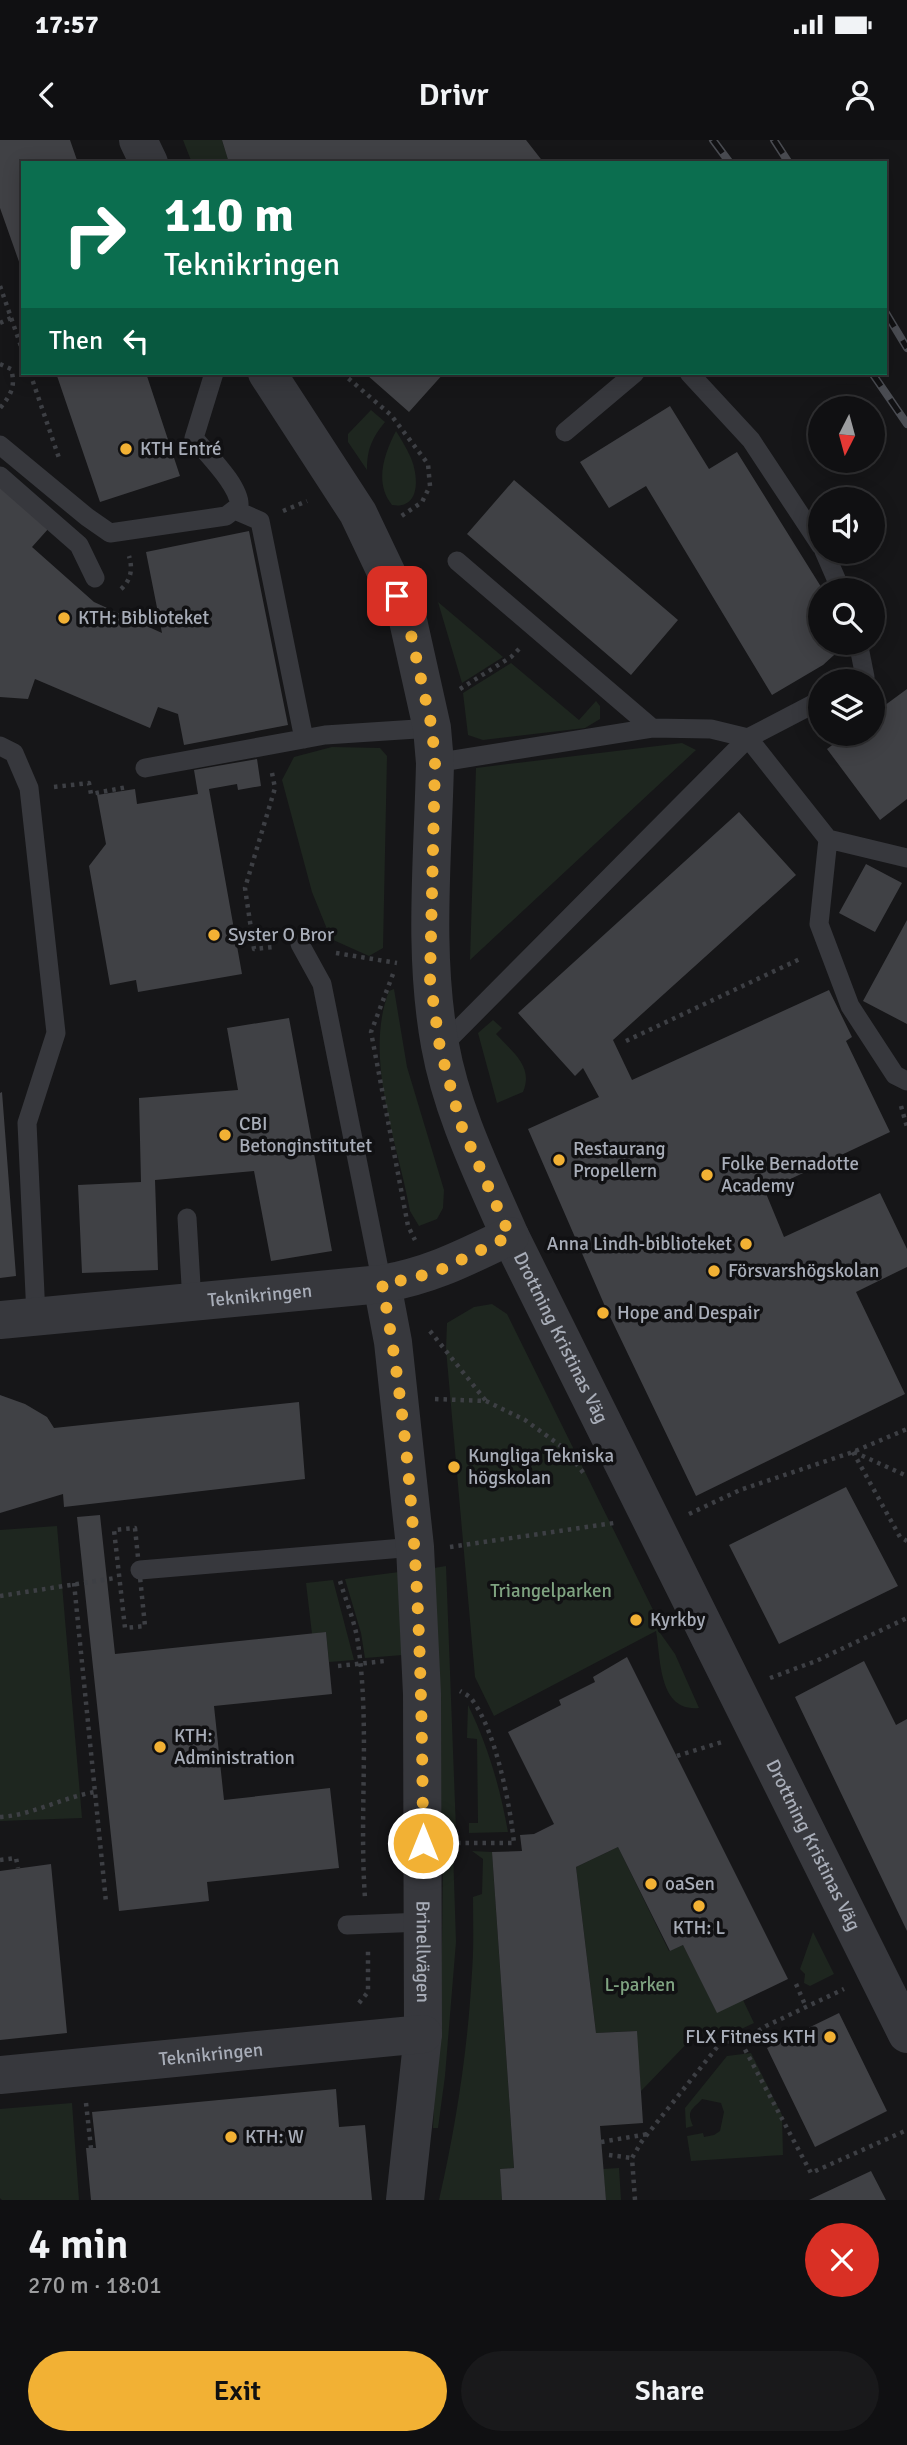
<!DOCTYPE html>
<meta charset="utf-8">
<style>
body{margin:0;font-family:Signika,sans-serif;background:#19191b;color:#f1f3f6;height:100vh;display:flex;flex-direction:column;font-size:26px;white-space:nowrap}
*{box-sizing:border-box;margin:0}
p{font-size:23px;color:#9c9d9f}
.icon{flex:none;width:38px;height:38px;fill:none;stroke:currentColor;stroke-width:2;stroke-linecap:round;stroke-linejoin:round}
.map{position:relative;height:2060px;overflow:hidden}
.panel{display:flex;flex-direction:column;background:#101012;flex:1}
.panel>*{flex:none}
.banner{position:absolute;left:21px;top:21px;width:866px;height:214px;border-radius:0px;box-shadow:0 4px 18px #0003,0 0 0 2px #303032;background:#0b6e4f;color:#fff;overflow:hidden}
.needle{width:46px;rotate:186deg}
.buttons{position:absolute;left:808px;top:256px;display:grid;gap:14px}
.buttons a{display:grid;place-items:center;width:77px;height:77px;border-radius:50%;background:#101012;box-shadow:0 4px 18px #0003,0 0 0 2px #303032;font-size:35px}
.pin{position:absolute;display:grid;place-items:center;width:60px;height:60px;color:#fff;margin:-30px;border-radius:14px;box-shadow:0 4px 10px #0006}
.me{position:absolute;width:77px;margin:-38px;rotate:0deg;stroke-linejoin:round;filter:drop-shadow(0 0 5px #0008)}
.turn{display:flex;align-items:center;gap:24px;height:147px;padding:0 28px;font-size:32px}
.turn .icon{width:91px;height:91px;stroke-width:2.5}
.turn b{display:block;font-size:49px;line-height:60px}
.then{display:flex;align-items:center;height:66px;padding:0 28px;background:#0003;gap:14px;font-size:26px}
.round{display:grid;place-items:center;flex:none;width:74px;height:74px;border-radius:37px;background:#19191b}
.headline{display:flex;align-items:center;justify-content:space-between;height:119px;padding:0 28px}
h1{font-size:42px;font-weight:600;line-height:52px}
.primary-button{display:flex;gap:14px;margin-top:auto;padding:14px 28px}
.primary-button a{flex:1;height:80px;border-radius:42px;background:#f2b134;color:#111;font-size:28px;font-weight:600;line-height:80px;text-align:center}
.primary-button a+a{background:#19191b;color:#f1f3f6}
.status{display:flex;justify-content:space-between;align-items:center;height:49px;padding:0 35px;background:#101012;direction:ltr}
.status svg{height:19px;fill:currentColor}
header{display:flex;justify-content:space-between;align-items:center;height:91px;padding:0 28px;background:#101012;font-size:32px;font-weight:600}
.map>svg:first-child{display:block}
</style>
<div class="status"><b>17:57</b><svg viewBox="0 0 49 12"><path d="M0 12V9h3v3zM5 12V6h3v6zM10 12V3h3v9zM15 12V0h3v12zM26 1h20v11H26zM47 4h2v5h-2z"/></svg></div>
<header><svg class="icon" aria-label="back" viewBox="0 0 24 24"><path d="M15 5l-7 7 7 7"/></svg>Drivr<svg class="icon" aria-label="person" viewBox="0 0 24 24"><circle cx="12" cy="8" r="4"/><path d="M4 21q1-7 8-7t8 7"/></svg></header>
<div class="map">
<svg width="907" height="2060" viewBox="0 0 907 2060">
<rect width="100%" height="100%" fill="#161618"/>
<!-- green -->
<path fill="#1e261f" d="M 183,0 L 222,0 L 229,23 L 192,23 Z
M 371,270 L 385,282 C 372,298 367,309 367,330 L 348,302 L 348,294 Z
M 396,291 C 401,299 406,307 410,316 C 419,335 421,370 392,365 C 374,343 384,314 396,291 Z
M 438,462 L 503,517 L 462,543 Z
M 511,523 L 579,580 L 596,561 L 600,566 L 600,579 L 585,588 L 483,600 L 468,595 L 463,553 Z
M 682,603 L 696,610 L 470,820 L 476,628 Z
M 332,607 L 380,608 L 387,616 L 383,808 L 369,816 L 331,799 L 312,752 L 282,640 L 294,617 Z
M 394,849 L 407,927 L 444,1050 L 443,1068 L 437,1079 L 419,1086 L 410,1071 C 398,1003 363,918 389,851 Z
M 493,880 L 502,888 L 496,894 C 512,912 534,926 523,952 L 497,963 L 478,893 Z
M 492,1164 L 507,1174 L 662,1488 L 658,1490 L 675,1514 L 699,1568 C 658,1572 661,1518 656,1491 L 494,1576 L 475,1537 L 446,1209 L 447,1183 L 474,1167 Z
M 57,1386 L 82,1678 L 0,1681 L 0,1390 Z
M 446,1426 L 456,1690 L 440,1690 L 434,1428 Z
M 399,1432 L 403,1515 L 365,1518 L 361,1493 L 345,1439 Z
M 333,1440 L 354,1520 L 329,1522 L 326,1492 L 312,1494 L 306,1443 Z
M 468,1565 C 488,1606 500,1647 508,1692 L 469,1693 L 469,1683 L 478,1683 L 477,1599 L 467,1598 Z
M 618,1707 L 669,1811 L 683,1805 L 717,1872 L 743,1860 L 754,1883 L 737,1891 L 696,1894 L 641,1951 L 636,1891 L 596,1893 L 576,1727 Z
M 453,1710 L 456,1802 L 445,1936 L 438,1988 L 433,1988 L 442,1803 L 443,1711 Z
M 472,1711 L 492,1712 L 514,2028 L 500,2029 L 502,2060 L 439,2060 C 456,1986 468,1908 472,1832 C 474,1807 473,1782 473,1757 L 482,1754 L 483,1719 Z
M 813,1792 L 834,1834 L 810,1846 L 804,1843 L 805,1834 L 800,1829 Z
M 751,1913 L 782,1975 L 783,2015 L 691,2021 L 687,1996 L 703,1993 L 704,1997 L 714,1995 L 720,1991 L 724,1972 L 721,1963 L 702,1959 C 692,1970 686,1970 693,1986 L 686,1988 L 685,1968 L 727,1916 Z
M 72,1963 L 79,2060 L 2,2060 L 0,2058 L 0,1969 Z
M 619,2028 L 621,2060 L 606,2060 L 603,2029 Z"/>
<!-- building -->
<path fill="#404145" d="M 0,0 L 70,0 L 78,23 L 23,23 L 23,133 L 0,68 Z
M 222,0 L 526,0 L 544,23 L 229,23 Z
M 56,233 L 146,233 L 180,336 L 100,362 Z
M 368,233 L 444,233 L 409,272 L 367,235 Z
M 670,266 L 709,329 L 737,312 L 823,450 L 821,450 L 821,502 L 844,502 L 844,506 L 823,525 L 772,555 L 646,346 L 609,368 L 580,322 Z
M 514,340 L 678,480 L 631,535 L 467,394 Z
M 0,346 L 49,388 L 32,407 L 94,462 L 162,493 L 146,412 L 249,391 L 288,585 L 184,605 L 178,574 L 158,567 L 150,588 L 35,539 L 28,559 L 0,557 Z
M 907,549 L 907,659 L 880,680 L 827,609 L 848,593 L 873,593 L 873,574 Z
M 257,619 L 261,646 L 238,650 L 237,644 L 209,649 L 242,834 L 138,852 L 136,840 L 110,845 L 89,726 L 106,704 L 97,655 L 135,649 L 137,664 L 198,654 L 194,630 Z
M 739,672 L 796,735 L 613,900 L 632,940 L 829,850 L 852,897 L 846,901 L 890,992 L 765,1051 L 784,1097 L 880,1053 L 907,1109 L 907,1127 L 856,1152 L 905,1254 L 696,1356 L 604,1164 L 528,989 L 599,957 L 583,928 L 575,936 L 518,873 Z
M 866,724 L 902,743 L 875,792 L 839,773 Z
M 907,780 L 907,884 L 863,861 Z
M 289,878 L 332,1111 L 271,1121 L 254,1031 L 155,1040 L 158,1130 L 82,1133 L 78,1045 L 141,1042 L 139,958 L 238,950 L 227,888 Z
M 2,952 L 16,1136 L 0,1138 L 0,953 Z
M 0,1255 L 25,1264 L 47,1277 L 54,1288 L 299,1262 L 305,1339 L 64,1367 L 63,1354 L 0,1373 Z
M 846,1347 L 898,1446 L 779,1504 L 729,1405 Z
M 100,1375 L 115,1514 L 326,1492 L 332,1554 L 214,1566 L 224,1660 L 330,1648 L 339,1728 L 207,1742 L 209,1761 L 119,1771 L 77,1377 Z
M 627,1517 L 788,1839 L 717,1873 L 683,1805 L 670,1811 L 618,1707 L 576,1727 L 596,1893 L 637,1891 L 643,1983 L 600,1986 L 606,2060 L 502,2060 L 500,2029 L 514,2028 L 492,1712 L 522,1711 L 520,1695 L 534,1694 L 554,1684 L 508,1592 L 561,1565 L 559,1560 L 595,1542 L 593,1537 Z
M 864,1521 L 896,1585 L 907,1579 L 907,1791 L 795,1557 Z
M 51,1724 L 67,1893 L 0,1900 L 0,1731 Z
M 839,1873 L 887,1971 L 815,2007 L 767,1908 Z
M 336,1949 L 339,1987 L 365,1985 L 372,2060 L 91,2060 L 86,2008 L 96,2008 L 92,1972 Z
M 871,2031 L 886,2060 L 809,2060 Z"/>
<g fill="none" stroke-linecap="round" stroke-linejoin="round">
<!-- path -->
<path stroke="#3d3f44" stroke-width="4.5" stroke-dasharray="3.5 5" stroke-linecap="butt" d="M 0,146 L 23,212
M 0,183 L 11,178
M 0,224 L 11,229 C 16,246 11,255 0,268
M 30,233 L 59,318
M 342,233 L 391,275 L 428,324 L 430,346 L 422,362 L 400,377
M 283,371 L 307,361
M 121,449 C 131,440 133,429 129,416
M 460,549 L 511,517 L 519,509
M 272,633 L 275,648 L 245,748 L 254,809 L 273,807
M 54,647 L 89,643 L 91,654 L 127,647
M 336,813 L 397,823
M 393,834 L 371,892 L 408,1086 L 415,1100
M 626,901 L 802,818
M 901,966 L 907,987
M 430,1191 L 486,1261
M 435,1259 L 486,1261 L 525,1280 L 565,1309 L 585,1335
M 853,1312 L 900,1397 L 907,1401
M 854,1312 L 907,1336
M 689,1374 L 740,1350 L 853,1312 L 907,1289
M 135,1388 L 145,1486 L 125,1488 L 114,1390 Z
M 450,1407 L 614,1383
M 340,1441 C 346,1461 355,1482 358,1503 C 370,1587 359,1673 365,1758
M 74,1443 L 106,1762
M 0,1456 L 115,1438
M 338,1526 L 385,1521
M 770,1538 L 816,1521 L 907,1478
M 677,1616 L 722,1602
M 0,1677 C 33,1675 63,1657 95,1652
M 457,1703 L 514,1703 C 510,1664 496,1593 473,1561 C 470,1556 465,1554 460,1551
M 0,1720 L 16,1718 L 18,1728
M 796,1844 L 806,1867
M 359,1863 L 368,1852 L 368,1809
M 741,1902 L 811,2033 L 907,1990
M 86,1963 L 91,2008
M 601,2002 L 648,1994
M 609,2015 L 632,2018
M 635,2060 L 632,2018 L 642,2001 L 722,1901 L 741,1902 L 766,1886 L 844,1849"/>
<!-- service -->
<path stroke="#37383d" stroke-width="19" d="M 689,233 L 751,300 L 821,406
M 565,292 L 635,233
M 0,305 L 87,377 L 110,393 L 226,376 L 239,366 C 241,347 207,314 194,298 L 214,233
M 0,336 L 79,405 L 95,438
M 235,370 L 260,381 L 304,599
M 824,411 L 841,450
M 457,421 L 652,588
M 857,541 L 865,537 L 858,502
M 0,606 L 14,613 L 29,648 L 56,893 L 27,983 L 36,1176
M 435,623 L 652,588 L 711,589 L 748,598 L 828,699 L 907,718
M 145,628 L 325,595 L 432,588
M 828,699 L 819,784 L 850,866 L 895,935 L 907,941
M 300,804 L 322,844 L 382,1144
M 440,908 L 748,598 L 821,560
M 187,1078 L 192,1162
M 140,1430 L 415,1407
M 347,1785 L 423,1782"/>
<!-- minor -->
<g stroke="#37383d" stroke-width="38">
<path d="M 138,0 L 149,23"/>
<path id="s1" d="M 267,233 L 358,373 L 407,476 L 432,588 L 435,623 C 433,717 423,813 440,905 C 452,972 483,1034 510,1096 L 907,1894"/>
<path id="s2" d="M 382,1144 L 393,1202 L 415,1407 L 422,1554 L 423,1894 L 405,2060"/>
<path id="s3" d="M 0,1180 L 382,1144 C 432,1135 464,1118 510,1096"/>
<path id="s4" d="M 0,1935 L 423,1894"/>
</g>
<!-- rail casing -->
<g stroke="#4a4c52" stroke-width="8">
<path id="rail" d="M 713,0 L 730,23
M 774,0 L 789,23
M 886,173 L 907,208
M 872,233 L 907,284"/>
</g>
<!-- rail -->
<use href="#rail" stroke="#111113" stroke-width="5" stroke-dasharray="16" stroke-linecap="butt"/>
</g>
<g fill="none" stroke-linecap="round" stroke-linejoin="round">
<!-- route -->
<path stroke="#f2b134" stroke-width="12" stroke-dasharray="0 21.6" d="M 397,456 L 407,477 L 412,499 L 432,588 L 435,623 L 430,839 L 440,908 L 461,985 L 510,1096 L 442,1129 L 414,1138 L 382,1144 C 417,1328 422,1516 423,1703"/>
</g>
<!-- markers -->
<g fill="#f2b134" stroke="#111113" stroke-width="2.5">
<circle cx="126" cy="309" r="7"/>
<circle cx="64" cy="478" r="7"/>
<circle cx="214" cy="795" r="7"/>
<circle cx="225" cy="995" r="7"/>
<circle cx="559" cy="1020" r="7"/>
<circle cx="707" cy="1035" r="7"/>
<circle cx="746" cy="1104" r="7"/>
<circle cx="714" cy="1131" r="7"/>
<circle cx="603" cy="1173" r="7"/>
<circle cx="454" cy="1327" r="7"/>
<circle cx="636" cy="1480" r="7"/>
<circle cx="160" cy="1607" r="7"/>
<circle cx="651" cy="1744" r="7"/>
<circle cx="699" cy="1766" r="7"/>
<circle cx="830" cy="1897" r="7"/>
<circle cx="231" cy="1997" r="7"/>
</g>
<g text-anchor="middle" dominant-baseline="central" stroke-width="7" stroke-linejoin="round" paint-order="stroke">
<!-- poi labels -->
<g font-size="19" fill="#a8adb8" stroke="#111113" text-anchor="start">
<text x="140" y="309">KTH Entré</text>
<text x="78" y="478">KTH: Biblioteket</text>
<text x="228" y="795">Syster O Bror</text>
<text x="239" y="984">CBI<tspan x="239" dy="22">Betonginstitutet</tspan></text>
<text x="573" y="1009">Restaurang<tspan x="573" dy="22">Propellern</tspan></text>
<text x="721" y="1024">Folke Bernadotte<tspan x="721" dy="22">Academy</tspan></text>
<text x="732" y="1104" text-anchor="end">Anna Lindh-biblioteket</text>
<text x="728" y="1131">Försvarshögskolan</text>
<text x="617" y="1173">Hope and Despair</text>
<text x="468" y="1316">Kungliga Tekniska<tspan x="468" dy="22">högskolan</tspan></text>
<text x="650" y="1480">Kyrkby</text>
<text x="174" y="1596">KTH:<tspan x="174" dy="22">Administration</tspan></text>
<text x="665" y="1744">oaSen</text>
<text x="699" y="1788" text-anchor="middle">KTH: L</text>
<text x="816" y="1897" text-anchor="end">FLX Fitness KTH</text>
<text x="245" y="1997">KTH: W</text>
</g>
<!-- street labels -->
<g font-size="19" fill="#a8adb8" stroke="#111113">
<text stroke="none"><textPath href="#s3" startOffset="261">Teknikringen</textPath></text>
<text stroke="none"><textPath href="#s1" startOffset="1031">Drottning Kristinas Väg</textPath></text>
<text stroke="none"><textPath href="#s1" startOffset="1598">Drottning Kristinas Väg</textPath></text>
<text stroke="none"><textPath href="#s2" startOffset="670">Brinellvägen</textPath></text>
<text stroke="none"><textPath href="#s4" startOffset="212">Teknikringen</textPath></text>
</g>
<!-- park labels -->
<g font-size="19" fill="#7fa381" stroke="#111113">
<text x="551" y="1451">Triangelparken</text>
<text x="640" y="1845">L-parken</text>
</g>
</g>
</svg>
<div class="buttons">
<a><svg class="needle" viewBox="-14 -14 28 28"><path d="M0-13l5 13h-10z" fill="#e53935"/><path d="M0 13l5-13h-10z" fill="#9c9d9f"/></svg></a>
<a><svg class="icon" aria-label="sound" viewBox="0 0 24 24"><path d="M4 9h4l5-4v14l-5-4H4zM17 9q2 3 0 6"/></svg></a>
<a><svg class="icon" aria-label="search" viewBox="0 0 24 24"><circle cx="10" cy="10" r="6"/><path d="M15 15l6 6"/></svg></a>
<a><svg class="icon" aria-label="layers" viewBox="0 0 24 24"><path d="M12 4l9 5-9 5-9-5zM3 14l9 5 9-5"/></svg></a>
</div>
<div class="pin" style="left:397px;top:456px;background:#d93025"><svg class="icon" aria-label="arrive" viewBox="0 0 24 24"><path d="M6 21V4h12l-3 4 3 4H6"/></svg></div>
<svg class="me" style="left:423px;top:1703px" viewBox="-20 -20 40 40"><circle r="17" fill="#f2b134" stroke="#fff" stroke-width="3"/><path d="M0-11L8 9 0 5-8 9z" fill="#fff"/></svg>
<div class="banner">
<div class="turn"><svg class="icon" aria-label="right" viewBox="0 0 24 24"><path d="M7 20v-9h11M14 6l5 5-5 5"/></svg><div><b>110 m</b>Teknikringen</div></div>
<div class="then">Then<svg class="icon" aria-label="left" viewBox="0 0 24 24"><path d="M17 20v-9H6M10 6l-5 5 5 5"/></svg></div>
</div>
</div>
<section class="panel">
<div class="headline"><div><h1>4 min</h1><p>270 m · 18:01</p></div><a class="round" style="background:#d93025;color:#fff"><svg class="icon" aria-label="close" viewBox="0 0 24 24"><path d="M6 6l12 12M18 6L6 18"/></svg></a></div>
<div class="primary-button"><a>Exit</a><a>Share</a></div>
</section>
